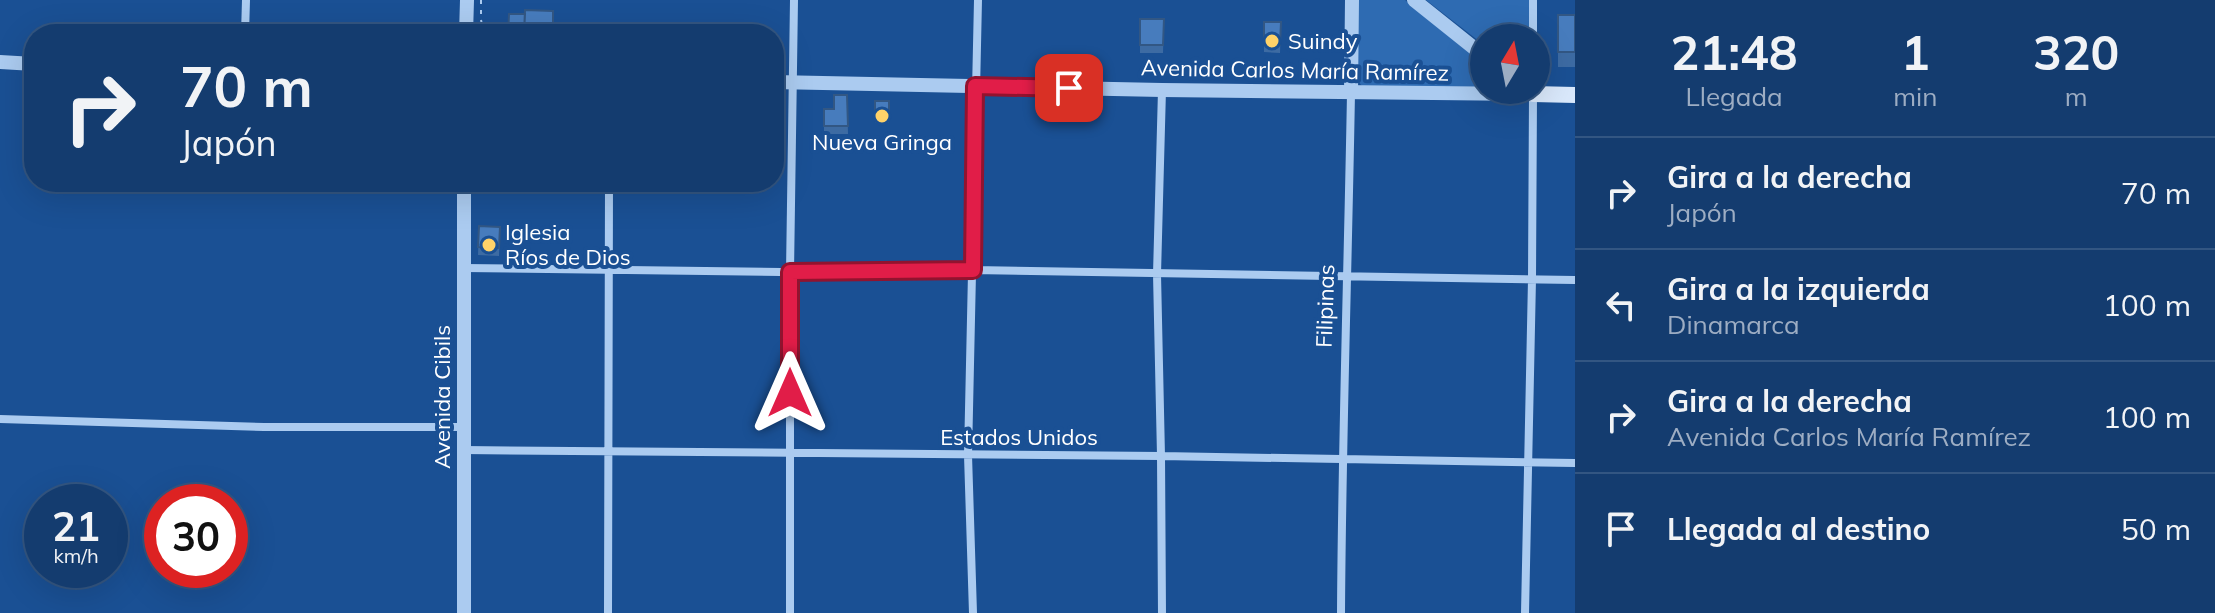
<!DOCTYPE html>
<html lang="es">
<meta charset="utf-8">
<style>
body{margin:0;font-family:Mulish,sans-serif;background:#1d4374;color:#f1f3f6;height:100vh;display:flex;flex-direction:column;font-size:30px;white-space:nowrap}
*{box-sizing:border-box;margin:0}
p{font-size:26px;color:#9dadc3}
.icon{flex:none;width:44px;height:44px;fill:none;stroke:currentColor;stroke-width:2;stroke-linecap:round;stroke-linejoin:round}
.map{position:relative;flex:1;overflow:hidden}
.drawer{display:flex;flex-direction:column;background:#143c6f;width:640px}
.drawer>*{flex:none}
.hud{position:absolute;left:24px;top:24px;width:760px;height:168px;border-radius:32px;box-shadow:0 8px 32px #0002,0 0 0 2px #335682;background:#143c6f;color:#f1f3f6;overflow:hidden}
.needle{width:52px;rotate:10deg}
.controls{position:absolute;left:1470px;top:24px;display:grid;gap:16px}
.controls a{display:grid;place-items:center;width:80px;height:80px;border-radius:50%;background:#143c6f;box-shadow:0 8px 32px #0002,0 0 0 2px #335682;font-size:40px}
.speed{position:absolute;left:24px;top:484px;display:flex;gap:16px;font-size:40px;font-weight:700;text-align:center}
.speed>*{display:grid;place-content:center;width:104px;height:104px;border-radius:50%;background:#143c6f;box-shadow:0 8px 32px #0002,0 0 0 2px #335682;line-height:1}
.speed small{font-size:20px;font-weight:400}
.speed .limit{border:12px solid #d22;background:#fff;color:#111}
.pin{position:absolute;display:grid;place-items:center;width:68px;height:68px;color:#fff;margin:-34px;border-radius:16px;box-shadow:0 4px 12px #0006}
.me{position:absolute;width:88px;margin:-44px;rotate:0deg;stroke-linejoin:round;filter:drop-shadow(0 0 6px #0008)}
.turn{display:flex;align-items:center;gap:28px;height:168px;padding:0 24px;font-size:36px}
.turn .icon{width:104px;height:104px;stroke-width:2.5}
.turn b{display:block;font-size:56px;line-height:68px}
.eta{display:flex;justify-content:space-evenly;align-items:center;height:136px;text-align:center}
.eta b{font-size:48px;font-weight:700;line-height:56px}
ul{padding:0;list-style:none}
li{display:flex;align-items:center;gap:24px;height:112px;padding:0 24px;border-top:2px solid #335682}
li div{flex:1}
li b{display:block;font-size:30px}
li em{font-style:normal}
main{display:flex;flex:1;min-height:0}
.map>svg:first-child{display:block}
</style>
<main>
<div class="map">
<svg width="1575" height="613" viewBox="0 0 1575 613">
<rect width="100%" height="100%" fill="#1a5094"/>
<!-- green -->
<path fill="#2e6bb2" d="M 1358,0 L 1405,0 L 1484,64 L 1484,87 L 1362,86 L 1356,79 Z
M 1426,0 L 1530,0 L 1530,38 L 1484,38 L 1484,45 Z"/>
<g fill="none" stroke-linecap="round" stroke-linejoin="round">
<!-- path -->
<path stroke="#abcbf0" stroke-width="2" stroke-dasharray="4 6" stroke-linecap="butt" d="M 481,0 L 481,20 L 484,34"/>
<!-- minor -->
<path stroke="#abcbf0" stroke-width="8" d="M 245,34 L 246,0
M 1533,38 L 1533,0
M 464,268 L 781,272 L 973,270 L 1575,280
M 0,419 L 264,427 L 463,427
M 463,450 L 1161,456 L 1575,463
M 608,613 L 609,182
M 790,613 L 790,272 L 794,0
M 973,613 L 968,455 L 978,0
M 1162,613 L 1161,456 L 1157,274 L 1162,90
M 1341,613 C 1342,440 1348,266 1351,93
M 1525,613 L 1532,279 L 1533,94"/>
<!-- tertiary -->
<path stroke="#abcbf0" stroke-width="14" d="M 1414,0 L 1484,56
M 466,34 L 467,0
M 0,62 L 34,64
M 774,82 L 1162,90 L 1533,94
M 1351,93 L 1352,0
M 464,613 L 464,182"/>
<!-- secondary -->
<path stroke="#d9e8fb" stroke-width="16" d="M 1533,94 L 1575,95"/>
</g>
<!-- wall -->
<path fill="#3d6ba3" d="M 1558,15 L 1575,15 L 1575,67 L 1558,67 Z
M 1140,19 L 1164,19 L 1163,53 L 1140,53 Z
M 1264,22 L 1281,22 L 1280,53 L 1264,52 Z
M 847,95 L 848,134 L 824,134 L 824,109 L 834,109 Z
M 875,101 L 889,101 L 889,123 L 875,123 Z
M 479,226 L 500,227 L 499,256 L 478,255 Z"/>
<!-- building -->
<path fill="#477cbd" stroke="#325784" stroke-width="2" d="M 525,10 L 553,11 L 553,34 L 524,34 Z
M 509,14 L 525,14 L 524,34 L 508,34 Z
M 1558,15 L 1575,15 L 1575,52 L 1558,52 Z
M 1140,19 L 1164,19 L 1163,45 L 1140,45 Z
M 1264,22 L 1281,22 L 1280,45 L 1264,44 Z
M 553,28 L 567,28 L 567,34 L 553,34 Z
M 834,95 L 847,95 L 848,126 L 824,126 L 824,109 L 834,109 Z
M 875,101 L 889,101 L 889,115 L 875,115 Z
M 479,226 L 500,227 L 499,248 L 478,247 Z"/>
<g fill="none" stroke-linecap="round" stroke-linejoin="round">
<!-- route casing -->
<g stroke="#92132f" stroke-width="20">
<path id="route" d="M 790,393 L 790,272 L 973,270 L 975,86 L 1069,88"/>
</g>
<!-- route -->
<use href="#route" stroke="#e11d48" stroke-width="14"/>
</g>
<!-- markers -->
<g fill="#ffd269" stroke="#1a5094" stroke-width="3">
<circle cx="1272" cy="41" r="8"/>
<circle cx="882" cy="116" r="8"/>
<circle cx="489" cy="245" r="8"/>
</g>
<g text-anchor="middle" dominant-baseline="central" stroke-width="8" stroke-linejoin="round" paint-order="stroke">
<!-- poi labels -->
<g font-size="22" fill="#fff" stroke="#1a5094" text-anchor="start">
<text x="1288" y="41">Suindy</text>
<text x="882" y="142" text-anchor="middle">Nueva Gringa</text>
<text x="505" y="232">Iglesia<tspan x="505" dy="25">Ríos de Dios</tspan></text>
</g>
<!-- street labels -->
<g font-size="22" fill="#fff" stroke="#1a5094">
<text transform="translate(1295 70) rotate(1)">Avenida Carlos María Ramírez</text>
<text transform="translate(1325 306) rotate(-88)">Filipinas</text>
<text transform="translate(442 397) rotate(-90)">Avenida Cibils</text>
<text x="1019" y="437">Estados Unidos</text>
</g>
</g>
</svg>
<div class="controls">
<a><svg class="needle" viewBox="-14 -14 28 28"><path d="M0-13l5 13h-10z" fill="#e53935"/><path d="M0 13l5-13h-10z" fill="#9dadc3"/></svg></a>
</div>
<div class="speed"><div>21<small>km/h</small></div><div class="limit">30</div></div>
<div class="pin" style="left:1069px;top:88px;background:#d93025"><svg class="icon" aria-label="arrive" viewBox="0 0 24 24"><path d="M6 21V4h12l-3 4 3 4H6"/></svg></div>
<svg class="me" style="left:790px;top:393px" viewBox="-20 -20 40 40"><path d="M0-17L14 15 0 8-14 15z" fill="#e11d48" stroke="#fff" stroke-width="4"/></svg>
<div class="hud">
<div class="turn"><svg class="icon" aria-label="right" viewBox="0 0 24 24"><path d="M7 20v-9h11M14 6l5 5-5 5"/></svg><div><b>70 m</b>Japón</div></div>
</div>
</div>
<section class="drawer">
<div class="eta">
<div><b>21:48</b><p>Llegada</p></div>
<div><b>1</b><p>min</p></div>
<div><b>320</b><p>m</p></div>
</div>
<ul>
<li><svg class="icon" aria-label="right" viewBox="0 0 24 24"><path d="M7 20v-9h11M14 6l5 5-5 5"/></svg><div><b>Gira a la derecha</b><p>Japón</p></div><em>70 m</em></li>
<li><svg class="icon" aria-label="left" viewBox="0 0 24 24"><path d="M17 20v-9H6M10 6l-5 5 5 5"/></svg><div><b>Gira a la izquierda</b><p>Dinamarca</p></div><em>100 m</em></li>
<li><svg class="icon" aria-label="right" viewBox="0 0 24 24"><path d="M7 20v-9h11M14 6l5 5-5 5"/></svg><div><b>Gira a la derecha</b><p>Avenida Carlos María Ramírez</p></div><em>100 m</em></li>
<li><svg class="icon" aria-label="arrive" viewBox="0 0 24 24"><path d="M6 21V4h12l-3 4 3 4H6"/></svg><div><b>Llegada al destino</b></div><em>50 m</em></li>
</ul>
</section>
</main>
